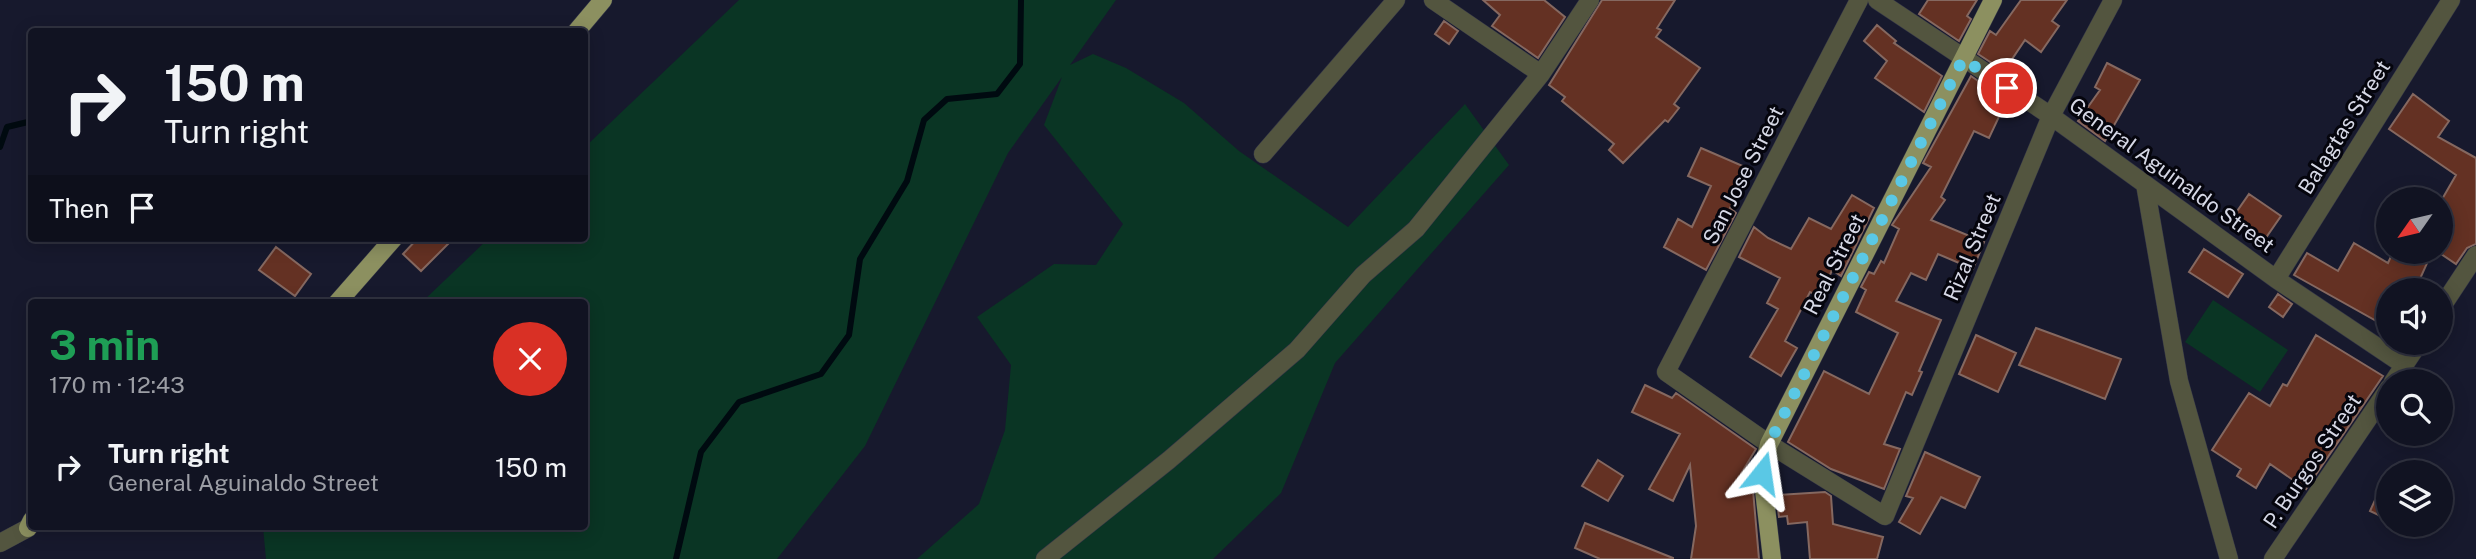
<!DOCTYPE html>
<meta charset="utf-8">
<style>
body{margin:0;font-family:"Public Sans",sans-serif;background:#1e202f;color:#f1f3f6;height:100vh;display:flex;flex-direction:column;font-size:26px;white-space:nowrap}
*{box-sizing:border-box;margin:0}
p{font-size:23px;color:#9c9ea5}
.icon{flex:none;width:38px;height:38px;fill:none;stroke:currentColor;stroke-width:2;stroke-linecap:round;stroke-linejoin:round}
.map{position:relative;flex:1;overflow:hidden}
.panel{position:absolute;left:28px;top:299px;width:560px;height:231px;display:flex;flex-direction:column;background:#111322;border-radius:7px;box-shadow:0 4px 18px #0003,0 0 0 2px #303240}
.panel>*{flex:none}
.hud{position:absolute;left:28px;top:28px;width:560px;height:214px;border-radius:7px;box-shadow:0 4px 18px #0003,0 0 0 2px #303240;background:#111322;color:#f1f3f6;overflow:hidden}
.needle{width:46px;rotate:236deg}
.buttons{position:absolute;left:2376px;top:187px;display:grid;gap:14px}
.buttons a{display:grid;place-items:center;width:77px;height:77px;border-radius:50%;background:#111322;box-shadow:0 4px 18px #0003,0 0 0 2px #303240;font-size:35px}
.pin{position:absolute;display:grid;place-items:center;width:60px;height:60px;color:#fff;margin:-30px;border:4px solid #fff;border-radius:50%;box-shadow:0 2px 7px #0007}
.me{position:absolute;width:77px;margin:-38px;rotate:15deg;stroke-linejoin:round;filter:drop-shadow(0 0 5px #0008)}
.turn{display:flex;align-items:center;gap:24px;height:147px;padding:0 21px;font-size:32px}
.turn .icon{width:91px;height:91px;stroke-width:2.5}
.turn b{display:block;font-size:49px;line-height:60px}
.then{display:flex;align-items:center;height:66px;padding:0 21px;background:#0003;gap:14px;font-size:26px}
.round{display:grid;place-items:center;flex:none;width:74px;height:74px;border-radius:37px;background:#1e202f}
.headline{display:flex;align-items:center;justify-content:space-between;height:119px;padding:0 21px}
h1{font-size:42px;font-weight:700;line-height:52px;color:#1e9e55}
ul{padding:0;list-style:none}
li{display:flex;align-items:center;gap:21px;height:98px;padding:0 21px}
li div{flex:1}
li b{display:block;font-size:26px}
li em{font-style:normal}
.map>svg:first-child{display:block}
</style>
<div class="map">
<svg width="2476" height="559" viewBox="0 0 2476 559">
<rect width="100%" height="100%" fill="#17192d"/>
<!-- green -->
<path fill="#0a3524" d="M 739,0 L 1116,0 L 1070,65 L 1093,54 L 1126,68 L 1184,103 L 1239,151 L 1348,227 L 1465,104 L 1509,165 L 1335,363 L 1281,493 L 1213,559 L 917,559 L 979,504 L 1005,430 L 1011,365 L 977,317 L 1054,264 L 1096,265 L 1123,224 L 1044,125 L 1062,77 L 1008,153 L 865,446 L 777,559 L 266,559 L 263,527 L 584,527 L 584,303 L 421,303 L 489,238 L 584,238 L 585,147 Z
M 2213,300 L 2288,350 L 2260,392 L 2185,342 Z"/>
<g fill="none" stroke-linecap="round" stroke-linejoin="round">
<!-- stream -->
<path stroke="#000a10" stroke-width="6" d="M 0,147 L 7,127 L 32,121
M 676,559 L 701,452 L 739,402 L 821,374 L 849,335 L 860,259 L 907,181 L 924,120 L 947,99 L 997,94 L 1020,64 L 1021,0"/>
</g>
<!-- building -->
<path fill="#643123" stroke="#856860" stroke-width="2" d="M 1483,0 L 1544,0 L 1565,17 L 1538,58 L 1492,26 L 1500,15 Z
M 1602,0 L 1675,0 L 1657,28 L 1661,30 L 1656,37 L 1700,68 L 1674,104 L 1679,108 L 1668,122 L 1665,120 L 1623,163 L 1609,150 L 1614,144 L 1562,101 L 1565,97 L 1549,85 Z
M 1928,0 L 1977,0 L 1967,16 L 1971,19 L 1959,41 L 1919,14 Z
M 2021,0 L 2067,0 L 2052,21 L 2059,26 L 2041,52 L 2025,40 L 2004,71 L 1978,54 L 1990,31 L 1996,35 Z
M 1444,21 L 1458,31 L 1449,44 L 1435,34 Z
M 1877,25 L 1896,41 L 1894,43 L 1942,76 L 1924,112 L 1875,78 L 1887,61 L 1864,41 Z
M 2107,63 L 2140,80 L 2105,141 L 2078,121 L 2100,90 L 2095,87 Z
M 1971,76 L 1991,90 L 1987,95 L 2005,104 L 1989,138 L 1974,131 L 1941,197 L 1945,200 L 1931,220 L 1984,242 L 1973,269 L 1938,254 L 1926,280 L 1911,273 L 1896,301 L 1941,320 L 1919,371 L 1922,372 L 1912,395 L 1906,392 L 1884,444 L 1900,449 L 1884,489 L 1831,469 L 1788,442 L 1824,371 L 1869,394 L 1898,333 L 1856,312 L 1866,290 L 1861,287 L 1869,272 L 1874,274 L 1881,261 L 1884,263 L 1899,229 L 1892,225 L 1931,167 L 1923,163 Z
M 2413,94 L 2449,121 L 2438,137 L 2476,158 L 2476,244 L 2467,248 L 2456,264 L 2441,254 L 2441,201 L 2456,175 L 2389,129 Z
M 1701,148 L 1745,167 L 1730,199 L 1734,201 L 1730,208 L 1736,213 L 1706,270 L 1664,247 L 1678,219 L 1692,227 L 1711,186 L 1688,176 Z
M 2249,194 L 2281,216 L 2265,239 L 2233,217 Z
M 1852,195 L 1874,208 L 1841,276 L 1832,270 L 1821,297 L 1810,292 L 1785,341 L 1797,348 L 1781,376 L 1750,357 L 1778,309 L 1767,303 L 1780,278 L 1739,257 L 1754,227 L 1768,238 L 1791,249 L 1809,218 L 1831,229 Z
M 418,238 L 454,238 L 421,271 L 403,254 Z
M 2354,243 L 2388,263 L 2393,252 L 2432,252 L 2415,290 L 2389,290 L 2389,328 L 2294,275 L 2307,253 L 2338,271 Z
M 276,247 L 311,274 L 295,296 L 259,270 Z
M 2204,249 L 2243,274 L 2228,297 L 2189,272 Z
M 2278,294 L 2292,304 L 2283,317 L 2269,307 Z
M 2036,328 L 2121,359 L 2105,399 L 2019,365 Z
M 1976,335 L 2016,353 L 1998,392 L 1959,374 Z
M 2316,335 L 2383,376 L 2306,489 L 2270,464 L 2256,488 L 2237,476 L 2241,469 L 2212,450 L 2249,393 L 2270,406 L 2283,384 L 2287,386 Z
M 1645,385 L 1672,398 L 1676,393 L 1756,449 L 1730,492 L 1753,490 L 1759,559 L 1691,559 L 1696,526 L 1690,465 L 1673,501 L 1649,489 L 1680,434 L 1632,412 Z
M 1925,452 L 1980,477 L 1965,508 L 1941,497 L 1920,534 L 1899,522 L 1913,498 L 1906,496 Z
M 1598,460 L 1623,476 L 1608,501 L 1582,486 Z
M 2389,470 L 2389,520 L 2370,511 Z
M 1825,492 L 1831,496 L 1833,524 L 1883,537 L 1877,559 L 1810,559 L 1807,522 L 1788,524 L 1787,516 L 1779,517 L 1776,495 Z
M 1585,523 L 1673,558 L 1673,559 L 1600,559 L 1575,548 Z"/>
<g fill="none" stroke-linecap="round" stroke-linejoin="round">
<!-- minor casing -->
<g stroke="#323447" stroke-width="19">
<path id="minor" d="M 1433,0 L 1541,74
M 1859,0 L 1666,372 L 1769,444 L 1885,516 L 2051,116 L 2113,0
M 1877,0 L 2051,116 L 2276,279 L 2404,365
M 1263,154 L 1396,0
M 2145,184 L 2179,381 L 2229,559
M 2276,279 L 2451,0
M 2441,308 L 2476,255
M 2393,382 L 2419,343
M 0,543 L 28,528
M 1045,559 L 1169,460 L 1297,350 L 1363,275 L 1416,229 L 1541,74 L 1590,0
M 2273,559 L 2389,388"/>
</g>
<!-- major casing -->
<g stroke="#323447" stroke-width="19">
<path id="major" d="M 576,32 L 603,0
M 337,303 L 394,238
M 28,528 L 32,520
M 1772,559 L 1762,473 L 1769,444 L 1993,0"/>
</g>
<!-- minor -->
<use href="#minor" stroke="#53553f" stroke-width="18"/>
<!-- major -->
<use href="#major" stroke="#8c9060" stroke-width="18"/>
</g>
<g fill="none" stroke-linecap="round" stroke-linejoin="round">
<!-- route -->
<path stroke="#5ac8e5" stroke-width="12" stroke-dasharray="0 21.6" d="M 1762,473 L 1769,444 L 1963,59 L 2007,88"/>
</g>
<g text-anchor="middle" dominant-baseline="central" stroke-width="6" stroke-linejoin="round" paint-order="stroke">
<!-- street labels -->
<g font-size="21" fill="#d6d8e6" stroke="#05050d">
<text transform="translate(2344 127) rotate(-58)">Balagtas Street</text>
<text transform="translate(1743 175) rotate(-63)">San Jose Street</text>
<text transform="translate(2172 175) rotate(36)">General Aguinaldo Street</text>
<text transform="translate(1972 247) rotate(-67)">Rizal Street</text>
<text transform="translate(1834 264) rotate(-63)">Real Street</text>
<text transform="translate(2312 461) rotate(-56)">P. Burgos Street</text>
</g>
</g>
</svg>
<div class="buttons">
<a><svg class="needle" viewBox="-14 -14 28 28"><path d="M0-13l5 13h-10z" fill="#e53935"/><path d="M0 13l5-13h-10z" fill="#9c9ea5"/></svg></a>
<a><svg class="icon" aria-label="sound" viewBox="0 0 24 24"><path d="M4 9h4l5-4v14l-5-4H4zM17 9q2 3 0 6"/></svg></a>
<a><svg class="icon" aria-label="search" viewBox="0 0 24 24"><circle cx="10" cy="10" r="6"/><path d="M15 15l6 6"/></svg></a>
<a><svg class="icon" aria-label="layers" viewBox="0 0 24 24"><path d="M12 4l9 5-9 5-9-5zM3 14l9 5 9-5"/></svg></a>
</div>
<div class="pin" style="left:2007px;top:88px;background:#d93025"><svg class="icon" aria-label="arrive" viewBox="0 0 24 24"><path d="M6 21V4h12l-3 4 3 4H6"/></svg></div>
<svg class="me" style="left:1762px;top:473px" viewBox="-20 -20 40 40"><path d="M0-17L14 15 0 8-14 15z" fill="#5ac8e5" stroke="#fff" stroke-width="4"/></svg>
<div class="hud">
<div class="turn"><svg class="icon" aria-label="right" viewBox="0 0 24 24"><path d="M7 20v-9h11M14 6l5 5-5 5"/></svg><div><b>150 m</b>Turn right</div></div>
<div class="then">Then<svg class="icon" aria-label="arrive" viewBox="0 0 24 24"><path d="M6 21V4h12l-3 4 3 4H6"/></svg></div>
</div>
<section class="panel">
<div class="headline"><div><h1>3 min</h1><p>170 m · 12:43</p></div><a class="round" style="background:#d93025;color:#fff"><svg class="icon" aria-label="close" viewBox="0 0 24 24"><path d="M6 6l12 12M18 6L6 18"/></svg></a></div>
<ul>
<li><svg class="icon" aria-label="right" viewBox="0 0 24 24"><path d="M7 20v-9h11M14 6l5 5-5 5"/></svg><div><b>Turn right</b><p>General Aguinaldo Street</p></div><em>150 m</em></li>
</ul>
</section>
</div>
